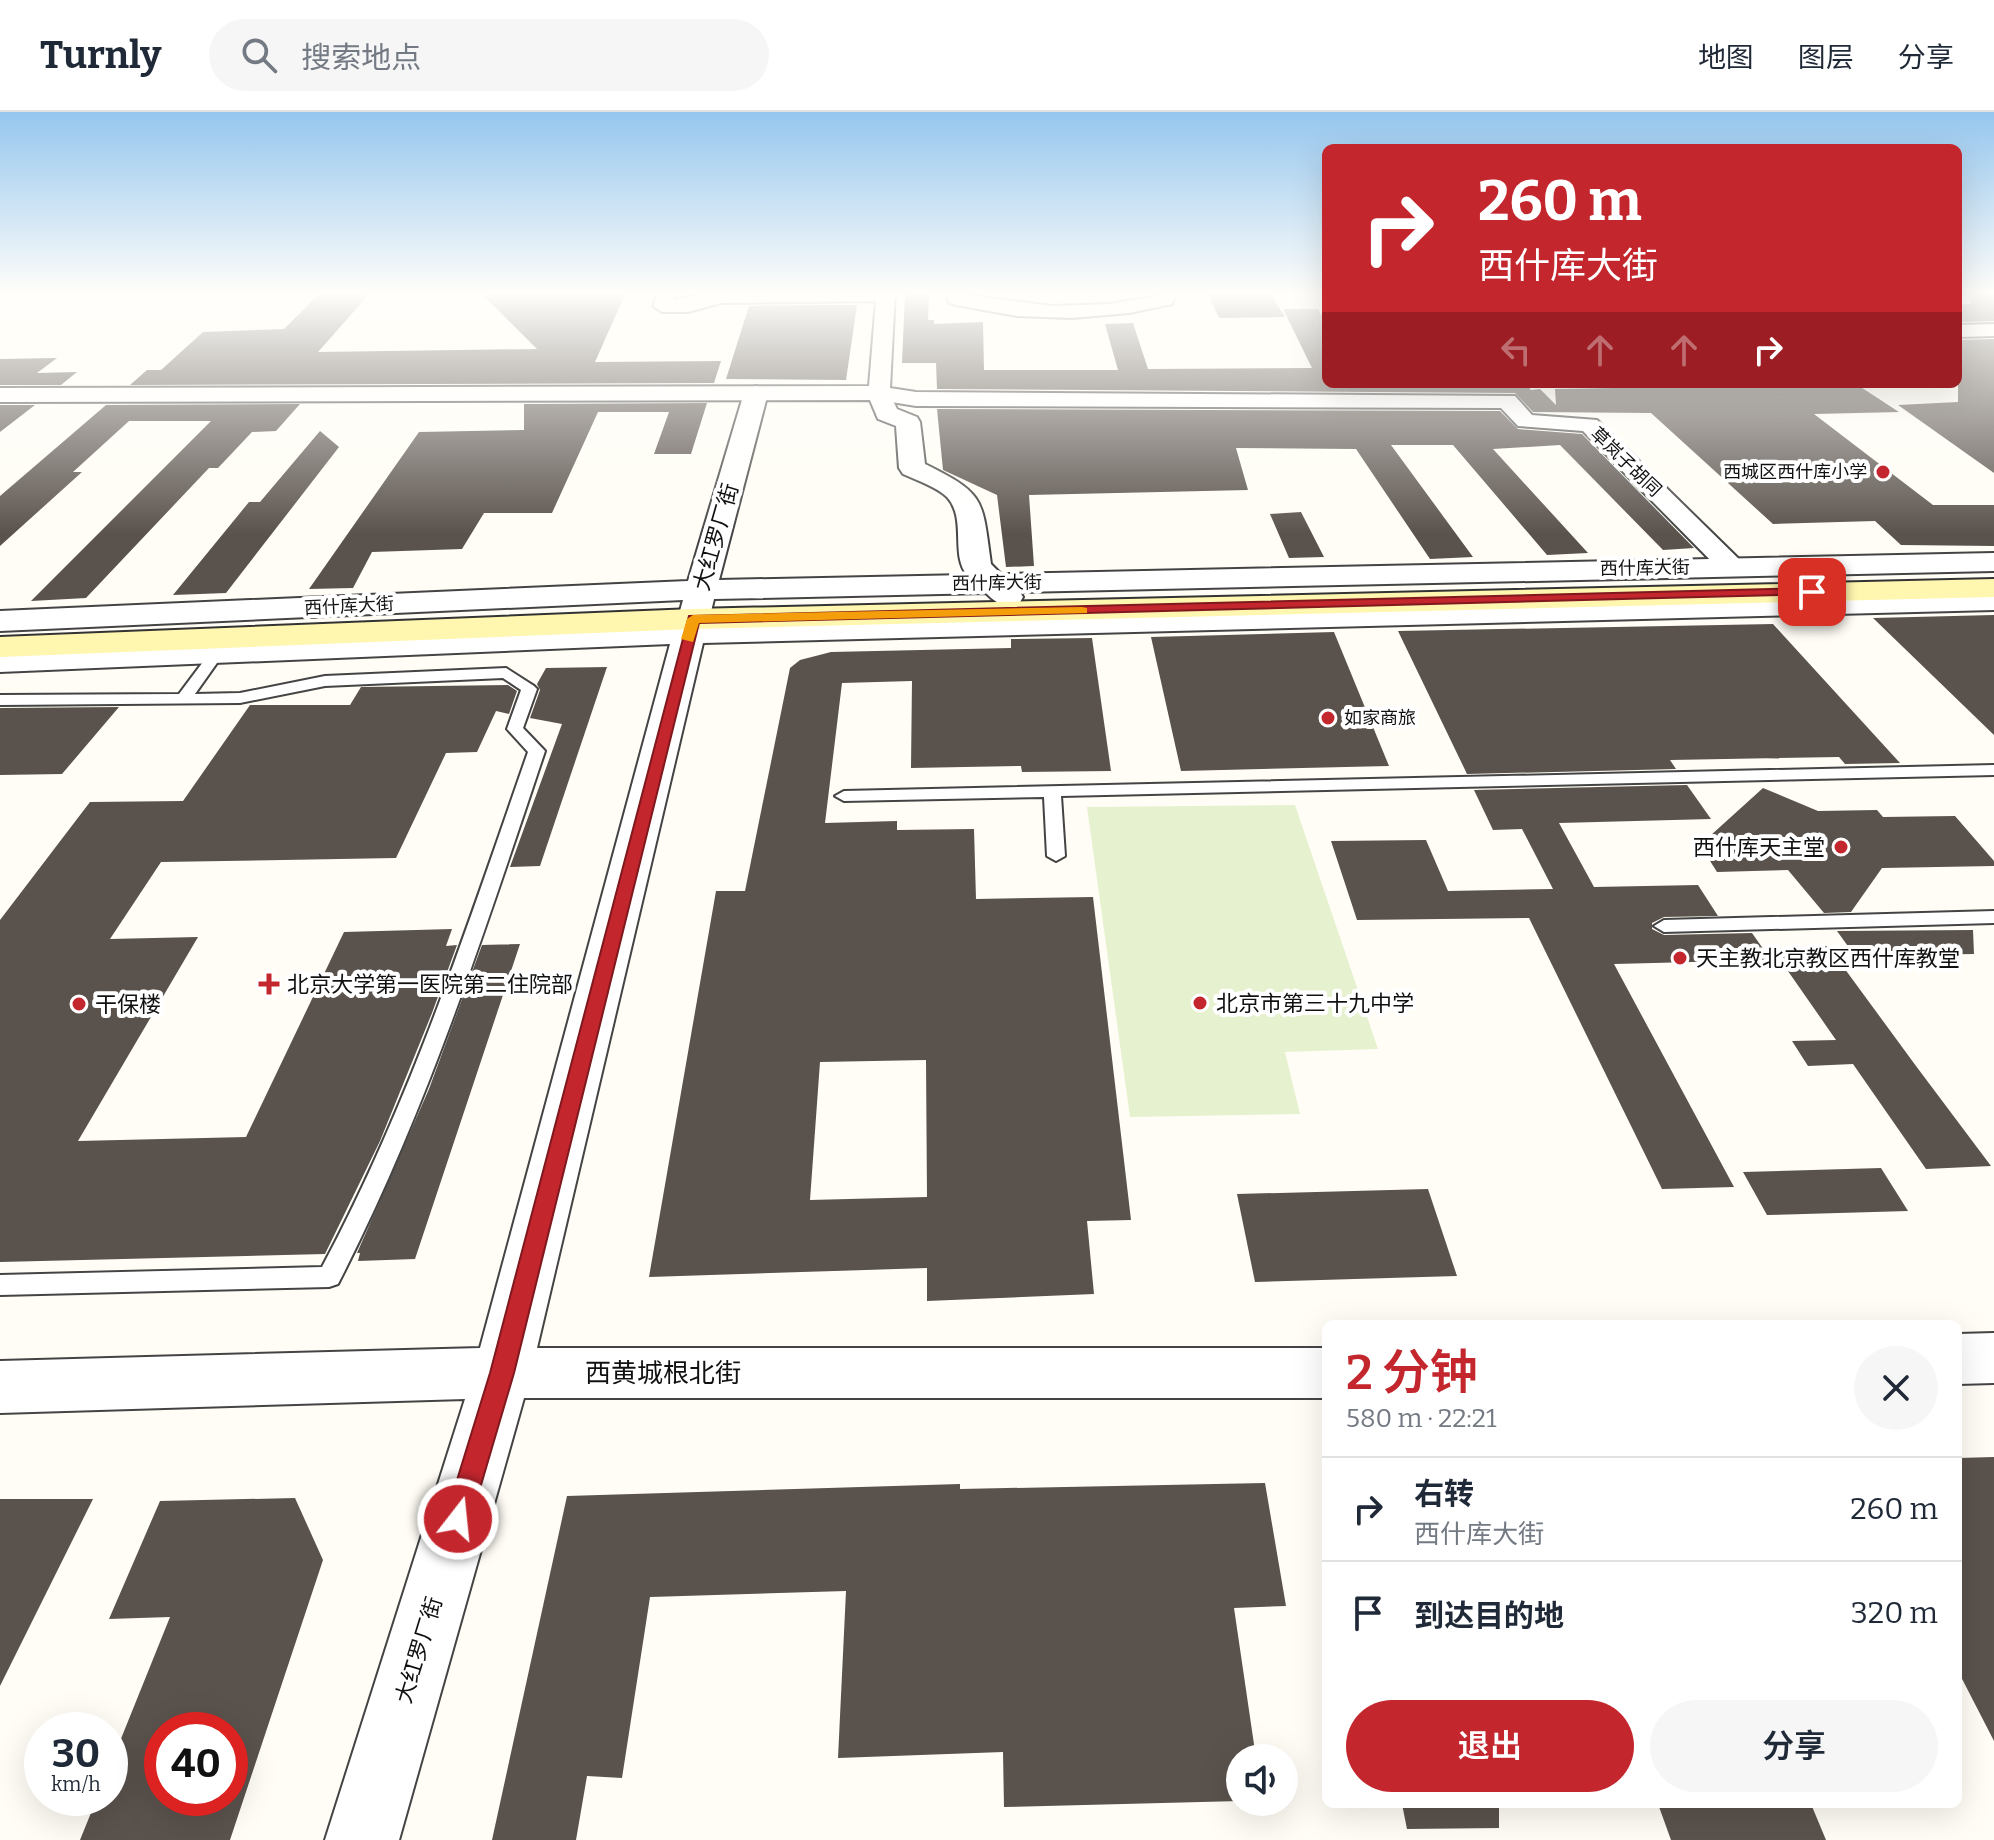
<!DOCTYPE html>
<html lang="zh">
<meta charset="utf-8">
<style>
body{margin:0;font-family:Bitter,"Noto Sans SC",serif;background:#f6f6f7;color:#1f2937;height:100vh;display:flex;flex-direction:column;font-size:30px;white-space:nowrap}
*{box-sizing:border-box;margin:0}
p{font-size:26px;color:#747a83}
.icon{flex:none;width:44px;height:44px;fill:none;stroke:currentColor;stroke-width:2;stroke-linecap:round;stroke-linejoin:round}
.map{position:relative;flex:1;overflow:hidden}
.panel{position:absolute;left:1322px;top:1208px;width:640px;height:488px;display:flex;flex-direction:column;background:#fff;border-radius:12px;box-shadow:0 8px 32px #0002}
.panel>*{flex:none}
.top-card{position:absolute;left:1322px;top:32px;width:640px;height:244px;border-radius:12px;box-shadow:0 8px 32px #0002;background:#c4262e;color:#fff;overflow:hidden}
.tools{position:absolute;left:1226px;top:1632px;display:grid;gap:16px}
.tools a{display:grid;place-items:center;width:72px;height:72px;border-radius:50%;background:#fff;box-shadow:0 8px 32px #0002;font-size:40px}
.speed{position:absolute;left:24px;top:1600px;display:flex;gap:16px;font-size:40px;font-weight:700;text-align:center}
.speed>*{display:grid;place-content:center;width:104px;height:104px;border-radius:50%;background:#fff;box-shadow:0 8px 32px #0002;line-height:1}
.speed small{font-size:20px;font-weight:400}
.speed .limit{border:12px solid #d22;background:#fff;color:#111}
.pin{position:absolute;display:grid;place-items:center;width:68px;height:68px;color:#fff;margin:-34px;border-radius:16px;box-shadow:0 4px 12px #0006}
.me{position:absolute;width:88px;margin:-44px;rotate:16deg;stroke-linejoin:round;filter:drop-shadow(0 0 6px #0008)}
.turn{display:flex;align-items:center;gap:28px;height:168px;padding:0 24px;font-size:36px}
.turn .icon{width:104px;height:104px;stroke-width:2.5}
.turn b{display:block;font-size:56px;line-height:68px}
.lanes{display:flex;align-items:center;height:76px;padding:0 24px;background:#0003;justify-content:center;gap:40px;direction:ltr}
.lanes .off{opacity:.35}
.round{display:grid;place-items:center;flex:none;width:84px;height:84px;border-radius:42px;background:#f6f6f7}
.summary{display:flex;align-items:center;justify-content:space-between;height:136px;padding:0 24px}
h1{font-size:48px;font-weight:600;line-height:60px;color:#c4262e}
.button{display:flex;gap:16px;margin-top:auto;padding:16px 24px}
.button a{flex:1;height:92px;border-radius:48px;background:#c4262e;color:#fff;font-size:32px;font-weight:600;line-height:92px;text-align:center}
.button a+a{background:#f6f6f7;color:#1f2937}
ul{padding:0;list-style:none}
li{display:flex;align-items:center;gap:24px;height:104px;padding:0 24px;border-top:2px solid #e0e1e3}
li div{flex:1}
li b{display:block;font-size:30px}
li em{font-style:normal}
header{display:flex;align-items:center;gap:48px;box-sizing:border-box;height:112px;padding:0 40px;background:#fff;border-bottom:2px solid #e0e1e3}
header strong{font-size:38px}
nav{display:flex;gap:44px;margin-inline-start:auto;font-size:28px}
.search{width:560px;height:72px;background:#f6f6f7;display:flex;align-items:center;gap:20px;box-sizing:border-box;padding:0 28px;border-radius:44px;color:#747a83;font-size:30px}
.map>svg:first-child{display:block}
</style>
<header>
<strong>Turnly</strong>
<div class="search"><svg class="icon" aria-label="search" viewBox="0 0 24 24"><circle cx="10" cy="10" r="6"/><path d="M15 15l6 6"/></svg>搜索地点</div>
<nav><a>地图</a><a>图层</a><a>分享</a></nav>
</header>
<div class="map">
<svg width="1994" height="1728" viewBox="0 0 1994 1728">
<rect width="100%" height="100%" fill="#fffdf5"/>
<!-- pitch -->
<path fill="#e6f2cf" d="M 1295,693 L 1378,937 L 1285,940 L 1300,1002 L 1130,1005 L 1087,695 Z"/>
<!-- building -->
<path fill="#5a524d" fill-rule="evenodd" d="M 321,180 L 371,180 L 318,240 L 537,237 L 480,180 L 626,180 L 595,250 L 721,249 L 714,271 L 130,273 L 147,258 L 161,258 L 203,220 L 284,217 Z
M 905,180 L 929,180 L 928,208 L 934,208 L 934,212 L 983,210 L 984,258 L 1118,258 L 1105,212 L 1133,211 L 1148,257 L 1312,256 L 1283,197 L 1318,197 L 1326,211 L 1326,272 L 1526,272 L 1531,278 L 1540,277 L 1556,293 L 1555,277 L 1856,272 L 1899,300 L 1814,302 L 1933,393 L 1994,393 L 1994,434 L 1901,433 L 1875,409 L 1773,412 L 1651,301 L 1533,300 L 1515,281 L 937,277 L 936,251 L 902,251 Z
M 1207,180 L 1269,180 L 1285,205 L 1219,206 Z
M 1962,180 L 1994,180 L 1994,209 L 1958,210 L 1958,196 L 1974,192 L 1972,185 Z
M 821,193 L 857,193 L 846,268 L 726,267 L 749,194 Z
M 1994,227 L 1994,361 L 1898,293 L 1958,290 L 1958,228 Z
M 57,246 L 37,261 L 77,260 L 61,273 L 0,273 L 0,247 Z
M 707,291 L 691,342 L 654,342 L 669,300 L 598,300 L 552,401 L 484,401 L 462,437 L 372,440 L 353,476 L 309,477 L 419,320 L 524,318 L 524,292 Z
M 300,292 L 276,319 L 252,320 L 218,356 L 209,356 L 86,486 L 31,489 L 211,309 L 129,309 L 73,360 L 82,360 L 0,434 L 0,384 L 106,293 Z
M 0,293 L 35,293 L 0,320 Z
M 937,297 L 1500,299 L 1518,317 L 1582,322 L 1694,436 L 1663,438 L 1560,333 L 1493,337 L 1588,441 L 1547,443 L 1453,333 L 1391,333 L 1473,445 L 1430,447 L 1356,337 L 1236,336 L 1248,378 L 1029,383 L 1034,454 L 1006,455 L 997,383 L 943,358 Z
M 320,319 L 339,335 L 226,481 L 173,483 L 249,390 L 260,390 Z
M 1301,400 L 1324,445 L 1289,446 L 1270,402 Z
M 1994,503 L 1994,623 L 1873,506 Z
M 1773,512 L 1900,651 L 1845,652 L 1839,645 L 1670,648 L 1676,657 L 1467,662 L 1398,519 Z
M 1334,520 L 1389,654 L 1181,659 L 1151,525 Z
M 1092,526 L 1111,659 L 1022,660 L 1021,654 L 911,656 L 912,569 L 842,571 L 825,711 L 897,709 L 897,718 L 974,717 L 976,787 L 1093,785 L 1131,1108 L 1087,1109 L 1094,1182 L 927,1189 L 927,1156 L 649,1165 L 716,779 L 745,779 L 790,556 L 800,548 L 831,540 L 1011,536 L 1011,527 ZM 926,948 L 927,1085 L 810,1088 L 820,950 Z
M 607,555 L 540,754 L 510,755 L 562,612 L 530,606 L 540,578 L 537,572 L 546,556 Z
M 508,573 L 517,579 L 509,602 L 496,599 L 477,640 L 446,641 L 396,746 L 161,750 L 110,827 L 198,825 L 78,1029 L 246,1025 L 344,820 L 452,817 L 446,834 L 457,833 L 432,901 L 380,1029 L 325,1142 L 0,1150 L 0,808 L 90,690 L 183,689 L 250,593 L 350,593 L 361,575 Z
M 119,595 L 62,662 L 0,663 L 0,596 Z
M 1687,673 L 1711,707 L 1559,711 L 1594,775 L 1698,773 L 1718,804 L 1664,805 L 1652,811 L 1652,817 L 1664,823 L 1752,821 L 1771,848 L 1614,852 L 1734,1075 L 1662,1077 L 1529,806 L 1357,808 L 1331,729 L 1426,728 L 1448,779 L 1553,777 L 1522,717 L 1493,718 L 1474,678 Z
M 1763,676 L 1818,699 L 1877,698 L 1883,705 L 1955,704 L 1994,749 L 1994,754 L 1882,756 L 1851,800 L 1824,801 L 1788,758 L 1717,760 L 1700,733 Z
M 1973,818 L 1974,842 L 1855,844 L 1837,819 Z
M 520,832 L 415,1147 L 358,1149 L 360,1141 L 357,1141 L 429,977 L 482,833 Z
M 1828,834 L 1916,954 L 1991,1054 L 1926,1057 L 1853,952 L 1808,954 L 1792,929 L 1836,928 L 1772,836 Z
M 1881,1056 L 1908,1099 L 1767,1103 L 1743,1060 Z
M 1428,1077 L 1457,1164 L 1255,1170 L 1237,1082 Z
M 1994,1345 L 1994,1629 L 1958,1559 L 1958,1346 Z
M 1265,1371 L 1286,1494 L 1234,1496 L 1256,1646 L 1240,1646 L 1240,1689 L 1004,1695 L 1003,1640 L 838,1646 L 846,1479 L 650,1485 L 622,1666 L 587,1664 L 576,1728 L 492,1728 L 567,1384 L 960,1372 L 960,1377 Z
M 295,1386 L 323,1448 L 230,1728 L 80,1728 L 97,1686 L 110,1686 L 110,1654 L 170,1505 L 109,1507 L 160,1389 ZM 162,1618 L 230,1618 L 230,1686 L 162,1686 Z
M 0,1387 L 93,1387 L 0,1574 Z
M 1402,1692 L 1499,1692 L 1499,1716 L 1407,1717 Z
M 1658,1692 L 1811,1692 L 1826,1728 L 1671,1728 Z"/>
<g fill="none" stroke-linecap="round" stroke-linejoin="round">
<!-- service casing -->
<g stroke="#444" stroke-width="4">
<path id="service" d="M 1958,181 L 1971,188 L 1971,192 L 1958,193 Z
M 217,537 L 224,541 L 195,582 L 240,581 L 325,564 L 506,556 L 534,574 L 537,577 L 523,616 L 545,639 C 484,821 426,1001 338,1172 L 329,1175 L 0,1183 L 0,1163 L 322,1155 C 410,991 467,815 528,640 L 507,617 L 521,578 L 503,566 L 325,574 L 240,591 L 0,593 L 0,583 L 179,582 L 212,538 Z
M 1994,653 L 1994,663 L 1061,684 L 1065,744 L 1056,749 L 1047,744 L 1044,685 L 844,689 L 835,684 L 844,679 Z
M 1994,799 L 1994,811 L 1664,820 L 1654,814 L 1664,808 Z"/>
</g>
<!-- minor casing -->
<g stroke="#444" stroke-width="4">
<path id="minor" d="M 658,180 L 676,180 L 673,188 L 719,180 L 895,180 L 890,276 L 916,280 L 1515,284 L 1532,303 L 1597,308 L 1746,454 L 1742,460 L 1722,460 L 1583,319 L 1518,314 L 1501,296 L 916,294 L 879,288 L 0,290 L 0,276 L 869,274 L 876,189 L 721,191 L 688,200 L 662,200 L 653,194 Z
M 946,180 L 1053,194 L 1110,192 L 1157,184 L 1159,180 L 1177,180 L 1172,192 L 1129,201 L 1072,206 L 1017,204 L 956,193 L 949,191 Z
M 1994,212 L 1994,224 L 1958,225 L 1958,213 Z"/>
</g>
<!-- tertiary casing -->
<g stroke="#444" stroke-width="4">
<path id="tertiary" d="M 756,274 L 768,281 L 719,468 L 967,463 C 950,442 967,407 947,385 C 937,375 916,368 903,362 L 899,356 L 896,314 L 878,307 L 867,281 L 879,274 L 887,276 L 897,297 L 917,305 L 920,310 L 925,352 C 986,382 982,387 991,452 L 1001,462 L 1994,441 L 1994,459 L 1020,480 L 1023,485 L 1019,492 C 1003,495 997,492 986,481 L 714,487 L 708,512 L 1994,480 L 1994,498 L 703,531 L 537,1236 L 1326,1236 L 1326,1286 L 524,1286 L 399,1728 L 325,1728 L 465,1287 L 0,1301 L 0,1249 L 480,1236 L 670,532 L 0,560 L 0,540 L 676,513 L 683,488 L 0,519 L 0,499 L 688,469 L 744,281 Z
M 1994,1221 L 1994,1271 L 1958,1272 L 1958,1222 Z"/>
</g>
<!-- secondary casing -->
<g stroke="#333" stroke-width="4">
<path id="secondary" d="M 1994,467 L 1994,485 L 693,517 L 0,545 L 0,525 L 693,497 Z"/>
</g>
<!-- service -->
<use href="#service" fill="#fff" fill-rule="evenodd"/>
<!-- minor -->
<use href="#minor" fill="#fff" fill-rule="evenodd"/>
<!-- tertiary -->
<use href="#tertiary" fill="#fff" fill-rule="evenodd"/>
<!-- secondary -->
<use href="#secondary" fill="#fff6b0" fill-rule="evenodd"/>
</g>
<!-- sky -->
<linearGradient id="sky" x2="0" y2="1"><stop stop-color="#95c6ee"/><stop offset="0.43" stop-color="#fffefa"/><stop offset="1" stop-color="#fffefa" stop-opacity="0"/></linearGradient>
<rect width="1994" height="422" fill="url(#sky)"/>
<!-- route -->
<path fill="#c4262e" stroke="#7f191e" stroke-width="2" d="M 1812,476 L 1817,477 L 1817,482 L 699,511 L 514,1261 L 471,1407 L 467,1416 L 458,1419 L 449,1416 L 445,1407 L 490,1261 L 689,504 Z"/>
<!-- slow -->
<path fill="#f59e0b" d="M 1082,495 L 1087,496 L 1087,501 L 699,511 L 693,530 L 681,527 L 687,507 L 693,503 Z"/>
<!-- markers -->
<g fill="#c4262e" stroke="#fff" stroke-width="3">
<circle cx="1883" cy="360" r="8"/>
<circle cx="1328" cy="606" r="8"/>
<circle cx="1841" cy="735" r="8"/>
<circle cx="1680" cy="846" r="8"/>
<path d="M265 860h8v8h8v8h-8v8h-8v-8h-8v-8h8z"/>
<circle cx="1200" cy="891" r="8"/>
<circle cx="79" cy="892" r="8"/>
</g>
<g text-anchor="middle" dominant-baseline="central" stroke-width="8" stroke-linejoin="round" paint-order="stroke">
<!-- far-street labels -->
<g font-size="18" fill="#111" stroke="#fff">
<text transform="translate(1626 350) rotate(44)">草岚子胡同</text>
<text transform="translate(1645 456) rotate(-1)">西什库大街</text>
<text transform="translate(997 471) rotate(-1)">西什库大街</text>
<text transform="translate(349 494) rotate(-3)">西什库大街</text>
</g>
<!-- far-poi labels -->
<g font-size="18" fill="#111" stroke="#fff" text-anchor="end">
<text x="1867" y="360">西城区西什库小学</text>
<text x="1344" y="606" text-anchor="start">如家商旅</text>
</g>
<!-- street labels -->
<g font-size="22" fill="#111" stroke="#fff">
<text transform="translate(716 425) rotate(-74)">大红罗厂街</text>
<text transform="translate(419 1538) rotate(-73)">大红罗厂街</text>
</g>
<!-- poi labels -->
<g font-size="22" fill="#111" stroke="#fff" text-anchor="start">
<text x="1825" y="735" text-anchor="end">西什库天主堂</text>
<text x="1696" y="846">天主教北京教区西什库教堂</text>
<text x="287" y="872">北京大学第一医院第二住院部</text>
<text x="1216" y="891">北京市第三十九中学</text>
<text x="95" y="892">干保楼</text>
</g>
<!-- near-street labels -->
<g font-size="26" fill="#111" stroke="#fff">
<text x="663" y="1261">西黄城根北街</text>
</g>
</g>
</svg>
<div class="tools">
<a><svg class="icon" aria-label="sound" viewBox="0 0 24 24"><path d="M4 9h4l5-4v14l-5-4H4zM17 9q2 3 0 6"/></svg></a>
</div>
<div class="speed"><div>30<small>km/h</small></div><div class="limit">40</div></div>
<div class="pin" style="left:1812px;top:480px;background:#d93025"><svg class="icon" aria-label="arrive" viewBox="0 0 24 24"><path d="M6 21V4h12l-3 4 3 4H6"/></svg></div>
<svg class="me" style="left:458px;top:1407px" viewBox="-20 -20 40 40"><circle r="17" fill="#c4262e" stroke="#fff" stroke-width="3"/><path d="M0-11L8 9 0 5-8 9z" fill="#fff"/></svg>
<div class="top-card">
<div class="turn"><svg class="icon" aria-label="right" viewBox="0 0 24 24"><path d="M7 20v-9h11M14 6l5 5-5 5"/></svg><div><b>260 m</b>西什库大街</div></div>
<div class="lanes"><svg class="icon off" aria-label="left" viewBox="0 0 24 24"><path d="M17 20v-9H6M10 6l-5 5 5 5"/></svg><svg class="icon off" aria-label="ahead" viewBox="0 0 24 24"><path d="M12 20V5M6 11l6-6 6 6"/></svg><svg class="icon off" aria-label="ahead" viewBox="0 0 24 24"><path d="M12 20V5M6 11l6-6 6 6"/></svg><svg class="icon" aria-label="right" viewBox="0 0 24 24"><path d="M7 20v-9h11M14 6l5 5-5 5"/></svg></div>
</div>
<section class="panel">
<div class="summary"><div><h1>2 分钟</h1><p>580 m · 22:21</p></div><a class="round"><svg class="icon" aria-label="close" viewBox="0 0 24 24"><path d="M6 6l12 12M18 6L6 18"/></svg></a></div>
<ul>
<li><svg class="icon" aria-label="right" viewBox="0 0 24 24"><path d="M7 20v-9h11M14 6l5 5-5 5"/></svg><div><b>右转</b><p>西什库大街</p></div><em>260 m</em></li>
<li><svg class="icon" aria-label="arrive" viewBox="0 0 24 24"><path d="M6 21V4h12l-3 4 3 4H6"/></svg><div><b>到达目的地</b></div><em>320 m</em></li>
</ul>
<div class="button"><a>退出</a><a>分享</a></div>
</section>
</div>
